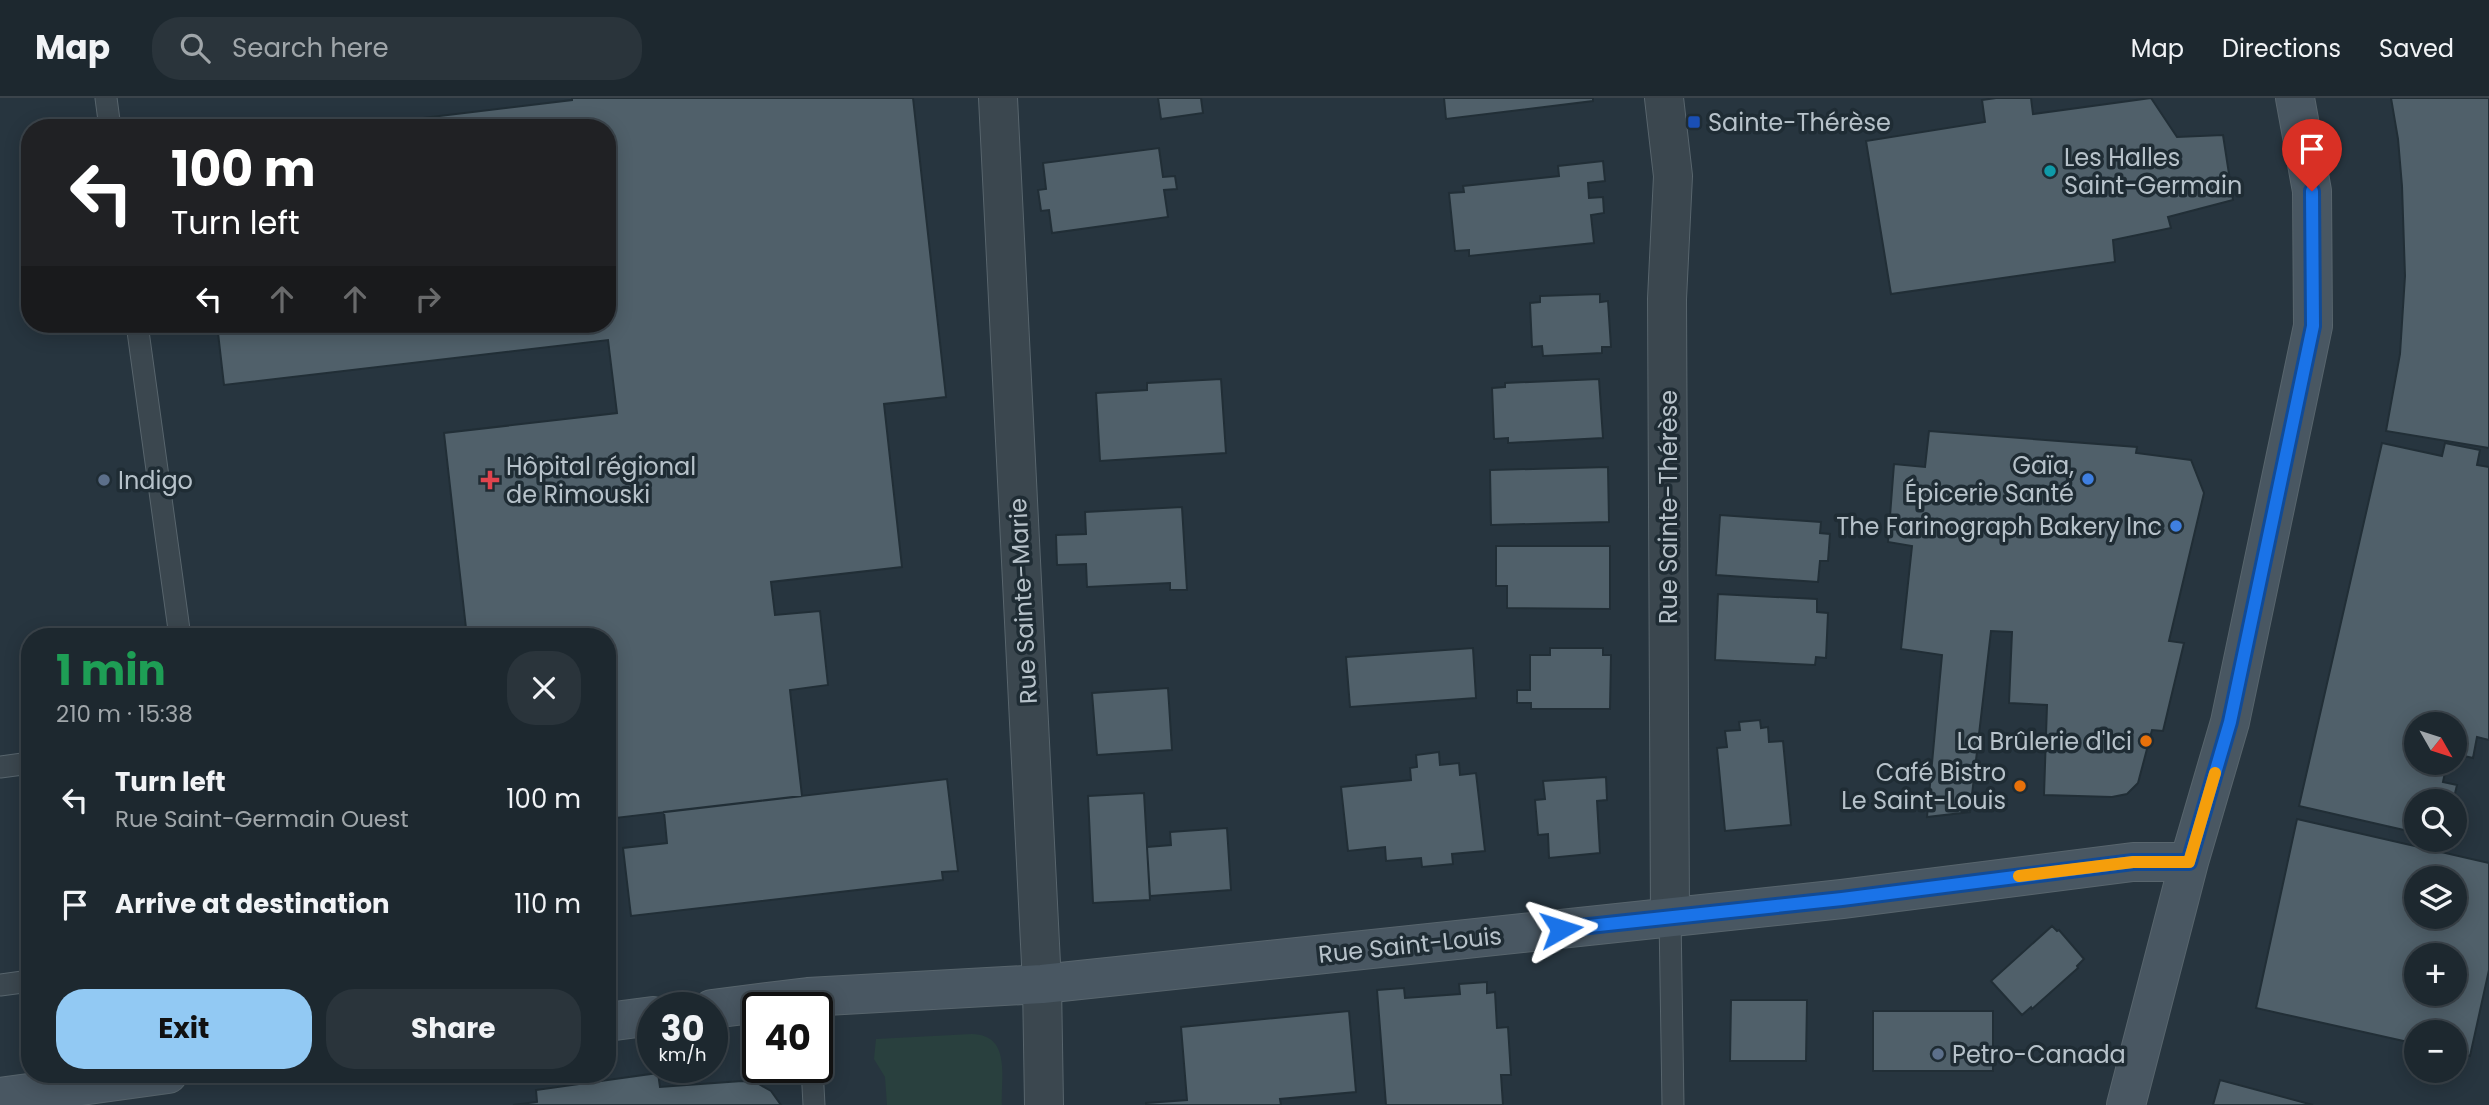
<!DOCTYPE html>
<meta charset="utf-8">
<style>
body{margin:0;font-family:Poppins,sans-serif;background:#2a343b;color:#f1f3f6;height:100vh;display:flex;flex-direction:column;font-size:26px;white-space:nowrap}
*{box-sizing:border-box;margin:0}
p{font-size:23px;color:#a0a6aa}
.icon{flex:none;width:38px;height:38px;fill:none;stroke:currentColor;stroke-width:2;stroke-linecap:round;stroke-linejoin:round}
.map{position:relative;flex:1;overflow:hidden}
.drawer{position:absolute;left:21px;top:530px;width:595px;height:455px;display:flex;flex-direction:column;background:#1d282f;border-radius:28px;box-shadow:0 4px 18px #0003,0 0 0 2px #3b444b}
.drawer>*{flex:none}
.banner{position:absolute;left:21px;top:21px;width:595px;height:214px;border-radius:28px;box-shadow:0 4px 18px #0003,0 0 0 2px #3b444b;background:#202124;color:#fff;overflow:hidden}
.needle{width:46px;rotate:129deg}
.controls{position:absolute;left:2404px;top:614px;display:grid;gap:14px}
.controls a{display:grid;place-items:center;width:63px;height:63px;border-radius:50%;background:#1d282f;box-shadow:0 4px 18px #0003,0 0 0 2px #3b444b;font-size:35px}
.speed{position:absolute;left:637px;top:894px;display:flex;gap:14px;font-size:35px;font-weight:700;text-align:center}
.speed>*{display:grid;place-content:center;width:91px;height:91px;border-radius:50%;background:#1d282f;box-shadow:0 4px 18px #0003,0 0 0 2px #3b444b;line-height:1}
.speed small{font-size:18px;font-weight:400}
.speed .limit{border:4px solid #111;border-radius:10px;background:#fff;color:#111}
.pin{position:absolute;display:grid;place-items:center;width:60px;height:60px;color:#fff;margin:-72px -30px;border-radius:50% 50% 50% 0;rotate:-45deg;box-shadow:0 0 7px #0007}
.pin .icon{rotate:45deg}
.me{position:absolute;width:77px;margin:-38px;rotate:84deg;stroke-linejoin:round;filter:drop-shadow(0 0 5px #0008)}
.turn{display:flex;align-items:center;gap:24px;height:147px;padding:0 35px;font-size:32px}
.turn .icon{width:91px;height:91px;stroke-width:2.5}
.turn b{display:block;font-size:49px;line-height:60px}
.lanes{display:flex;align-items:center;height:66px;padding:0 35px;background:#0003;justify-content:center;gap:35px;direction:ltr}
.lanes .off{opacity:.35}
.round{display:grid;place-items:center;flex:none;width:74px;height:74px;border-radius:28px;background:#2a343b}
.overview{display:flex;align-items:center;justify-content:space-between;height:119px;padding:0 35px}
h1{font-size:42px;font-weight:700;line-height:52px;color:#1e9e55}
.action{display:flex;gap:14px;margin-top:auto;padding:14px 35px}
.action a{flex:1;height:80px;border-radius:28px;background:#92c9f3;color:#111;font-size:28px;font-weight:700;line-height:80px;text-align:center}
.action a+a{background:#2a343b;color:#f1f3f6}
ul{padding:0;list-style:none}
li{display:flex;align-items:center;gap:21px;height:105px;padding:0 35px}
li div{flex:1}
li b{display:block;font-size:26px}
li em{font-style:normal}
header{display:flex;align-items:center;gap:42px;box-sizing:border-box;height:98px;padding:0 35px;background:#1d282f;border-bottom:2px solid #3b444b}
header strong{font-size:33px}
nav{display:flex;gap:38px;margin-inline-start:auto;font-size:24px}
.search{width:490px;height:63px;background:#2a343b;display:flex;align-items:center;gap:18px;box-sizing:border-box;padding:0 24px;border-radius:28px;color:#a0a6aa;font-size:26px}
.map>svg:first-child{display:block}
</style>
<header>
<strong>Map</strong>
<div class="search"><svg class="icon" aria-label="search" viewBox="0 0 24 24"><circle cx="10" cy="10" r="6"/><path d="M15 15l6 6"/></svg>Search here</div>
<nav><a>Map</a><a>Directions</a><a>Saved</a></nav>
</header>
<div class="map">
<svg width="2489" height="1007" viewBox="0 0 2489 1007">
<rect width="100%" height="100%" fill="#27353f"/>
<!-- green -->
<path fill="#29403e" d="M 972,936 C 1011,937 1001,978 1002,1007 L 887,1007 L 885,979 L 874,961 L 876,941 Z"/>
<!-- building -->
<path fill="#50606a" stroke="#212e36" stroke-width="2" fill-rule="evenodd" d="M 572,0 L 913,0 L 946,299 L 884,306 L 902,469 L 771,484 L 775,517 L 820,513 L 828,587 L 790,592 L 802,698 L 607,721 L 607,539 L 467,539 L 444,335 L 617,315 L 608,242 L 224,287 L 217,226 L 607,226 L 607,30 L 340,30 L 572,2 Z
M 1158,0 L 1201,0 L 1203,15 L 1161,21 Z
M 1444,0 L 1593,0 L 1593,3 L 1446,21 Z
M 1996,0 L 2031,0 L 2033,16 L 2151,0 L 2177,39 L 2223,37 L 2233,102 L 2168,119 L 2171,130 L 2113,142 L 2115,164 L 1891,196 L 1866,43 L 1985,24 L 1982,2 Z
M 2391,0 L 2489,0 L 2489,350 L 2386,333 L 2400,256 L 2405,178 L 2402,88 L 2398,41 Z
M 1159,50 L 1163,79 L 1175,78 L 1177,91 L 1164,92 L 1168,119 L 1052,135 L 1049,112 L 1041,113 L 1038,92 L 1046,91 L 1043,65 Z
M 1603,63 L 1605,83 L 1588,85 L 1589,100 L 1603,99 L 1604,115 L 1591,117 L 1594,145 L 1469,158 L 1469,152 L 1455,153 L 1449,95 L 1464,94 L 1463,88 L 1559,78 L 1558,68 Z
M 1600,196 L 1600,204 L 1608,203 L 1611,249 L 1602,249 L 1602,255 L 1543,258 L 1542,248 L 1532,249 L 1530,205 L 1540,204 L 1540,198 Z
M 1221,281 L 1226,355 L 1100,363 L 1096,295 L 1147,292 L 1147,285 Z
M 1599,281 L 1603,340 L 1508,345 L 1508,340 L 1494,341 L 1492,290 L 1505,289 L 1505,285 Z
M 1929,333 L 2137,349 L 2136,355 L 2191,362 L 2204,395 L 2169,543 L 2184,545 L 2163,633 L 2152,632 L 2138,685 L 2127,696 L 2112,699 L 2044,697 L 2047,607 L 2009,605 L 2012,534 L 1991,533 L 1970,714 L 1927,719 L 1942,557 L 1901,551 L 1912,448 L 1888,444 L 1894,366 L 1925,369 Z
M 2382,345 L 2442,358 L 2445,345 L 2480,352 L 2477,367 L 2489,369 L 2489,642 L 2477,639 L 2473,660 L 2455,656 L 2455,626 L 2417,626 L 2417,665 L 2447,665 L 2443,684 L 2457,687 L 2453,704 L 2417,704 L 2417,735 L 2299,708 Z
M 1608,369 L 1609,424 L 1491,427 L 1490,372 Z
M 1182,409 L 1187,492 L 1170,492 L 1170,485 L 1087,489 L 1086,466 L 1057,467 L 1056,437 L 1086,436 L 1085,414 Z
M 1720,417 L 1821,424 L 1820,435 L 1830,436 L 1828,463 L 1820,463 L 1818,484 L 1716,477 Z
M 1496,448 L 1610,448 L 1610,511 L 1507,510 L 1507,488 L 1496,488 Z
M 1718,496 L 1817,501 L 1817,514 L 1828,515 L 1826,560 L 1816,559 L 1815,567 L 1715,562 Z
M 1473,550 L 1476,600 L 1350,609 L 1346,559 Z
M 1550,550 L 1603,550 L 1603,557 L 1611,557 L 1610,611 L 1531,611 L 1531,605 L 1517,605 L 1517,592 L 1530,592 L 1530,557 L 1550,557 Z
M 1168,590 L 1172,652 L 1097,657 L 1092,595 Z
M 1760,622 L 1761,630 L 1768,629 L 1769,644 L 1783,643 L 1791,727 L 1725,733 L 1717,650 L 1727,649 L 1725,633 L 1740,632 L 1739,624 Z
M 1439,654 L 1440,667 L 1459,665 L 1460,677 L 1476,675 L 1485,753 L 1452,756 L 1453,766 L 1422,769 L 1421,760 L 1386,763 L 1385,749 L 1348,753 L 1341,689 L 1411,682 L 1410,670 L 1417,669 L 1416,657 Z
M 1606,679 L 1607,702 L 1597,703 L 1600,755 L 1549,760 L 1548,736 L 1538,737 L 1535,702 L 1545,701 L 1543,683 Z
M 947,681 L 958,773 L 942,774 L 943,782 L 631,818 L 623,750 L 667,745 L 664,714 Z
M 1144,695 L 1150,802 L 1093,805 L 1088,698 Z
M 2297,721 L 2489,765 L 2489,872 L 2470,958 L 2455,955 L 2455,934 L 2417,934 L 2417,946 L 2256,910 ZM 2417,780 L 2455,780 L 2455,819 L 2417,819 ZM 2417,858 L 2455,858 L 2455,896 L 2417,896 Z
M 1227,730 L 1231,792 L 1150,798 L 1147,749 L 1171,747 L 1170,734 Z
M 2052,828 L 2057,833 L 2059,832 L 2084,861 L 2077,868 L 2078,870 L 2032,911 L 2031,909 L 2022,917 L 1991,883 Z
M 1487,884 L 1487,895 L 1495,894 L 1497,930 L 1508,929 L 1511,977 L 1501,977 L 1503,1007 L 1386,1007 L 1377,892 L 1404,890 L 1405,900 L 1460,896 L 1459,886 Z
M 1731,902 L 1807,902 L 1806,963 L 1730,963 Z
M 1349,913 L 1356,994 L 1280,1001 L 1281,1007 L 1146,1007 L 1146,1005 L 1187,1002 L 1181,929 Z
M 1873,913 L 1993,913 L 1993,973 L 1873,973 Z
M 658,975 L 660,989 L 742,983 L 757,985 L 771,993 L 781,1007 L 513,1007 L 537,1004 L 536,992 Z
M 2220,982 L 2313,1007 L 2213,1007 Z"/>
<g fill="none" stroke-linecap="round" stroke-linejoin="round">
<!-- lane casing -->
<g stroke="#58656d" stroke-width="23">
<path id="lane" d="M 106,0 L 110,30
M 137,226 L 180,539
M 0,669 L 30,665
M 1670,819 L 1673,1007
M 0,887 L 30,883
M 812,970 L 814,1007"/>
</g>
<!-- street casing -->
<g stroke="#58656d" stroke-width="40">
<path id="street" d="M 998,0 L 1042,886 L 1044,1007
M 1664,0 L 1673,78 L 1667,201 L 1670,819"/>
</g>
<!-- secondary casing -->
<g stroke="#58656d" stroke-width="40">
<path id="secondary" d="M 712,911 L 808,899 L 1042,886 L 1842,801 L 2133,764 L 2189,764
M 607,924 L 653,918
M 0,999 L 168,976
M 2126,1007 L 2189,764 L 2230,624 L 2313,228 L 2312,93 L 2295,0"/>
</g>
<!-- lane -->
<use href="#lane" stroke="#3b474f" stroke-width="21"/>
<!-- street -->
<use href="#street" stroke="#3b474f" stroke-width="38"/>
<!-- secondary -->
<use href="#secondary" stroke="#495762" stroke-width="38"/>
</g>
<g fill="none" stroke-linecap="round" stroke-linejoin="round">
<!-- route casing -->
<g stroke="#114b97" stroke-width="18">
<path id="route" d="M 1561,831 L 1842,801 L 2133,764 L 2189,764 L 2230,624 L 2313,228 L 2312,93"/>
</g>
<!-- route -->
<use href="#route" stroke="#1a73e8" stroke-width="12"/>
<!-- slow -->
<path stroke="#f59e0b" stroke-width="12" d="M 2019,778 L 2133,764 L 2189,764 L 2215,675"/>
</g>
<!-- markers -->
<rect fill="#1a4fb4" stroke="#1f2c34" stroke-width="2.5" x="1687" y="17" width="14" height="14" rx="3.5"/>
<circle fill="#0f9aa8" stroke="#1f2c34" stroke-width="2.5" cx="2050" cy="73" r="7"/>
<g fill="#3f7fe0" stroke="#1f2c34" stroke-width="2.5">
<circle cx="2088" cy="381" r="7"/>
<circle cx="2176" cy="428" r="7"/>
</g>
<g fill="#5c6f8a" stroke="#1f2c34" stroke-width="2.5">
<circle cx="104" cy="382" r="7"/>
<circle cx="1938" cy="956" r="7"/>
</g>
<path fill="#e0444e" stroke="#1f2c34" stroke-width="2.5" d="M486.5 371.5h7v7h7v7h-7v7h-7v-7h-7v-7h7z"/>
<g fill="#e8710a" stroke="#1f2c34" stroke-width="2.5">
<circle cx="2146" cy="643" r="7"/>
<circle cx="2020" cy="688" r="7"/>
</g>
<g text-anchor="middle" dominant-baseline="central" stroke-width="7" stroke-linejoin="round" paint-order="stroke">
<!-- poi labels -->
<g font-size="24" fill="#b7c2ca" stroke="#1f2c34" text-anchor="start">
<text x="1708" y="24">Sainte-Thérèse</text>
<text x="2064" y="59">Les Halles<tspan x="2064" dy="28">Saint-Germain</tspan></text>
<text x="2074" y="367" text-anchor="end">Gaïa,<tspan x="2074" dy="28">Épicerie Santé</tspan></text>
<text x="506" y="368">Hôpital régional<tspan x="506" dy="28">de Rimouski</tspan></text>
<text x="118" y="382">Indigo</text>
<text x="2162" y="428" text-anchor="end">The Farinograph Bakery Inc</text>
<text x="2132" y="643" text-anchor="end">La Brûlerie d'Ici</text>
<text x="2006" y="674" text-anchor="end">Café Bistro<tspan x="2006" dy="28">Le Saint-Louis</tspan></text>
<text x="1952" y="956">Petro-Canada</text>
</g>
<!-- street labels -->
<g font-size="24" fill="#b7c2ca" stroke="#1f2c34">
<text transform="translate(1668 409) rotate(-90)">Rue Sainte-Thérèse</text>
<text transform="translate(1023 503) rotate(-93)">Rue Sainte-Marie</text>
<text transform="translate(1410 847) rotate(-6)">Rue Saint-Louis</text>
</g>
</g>
</svg>
<div class="controls">
<a><svg class="needle" viewBox="-14 -14 28 28"><path d="M0-13l5 13h-10z" fill="#e53935"/><path d="M0 13l5-13h-10z" fill="#a0a6aa"/></svg></a>
<a><svg class="icon" aria-label="search" viewBox="0 0 24 24"><circle cx="10" cy="10" r="6"/><path d="M15 15l6 6"/></svg></a>
<a><svg class="icon" aria-label="layers" viewBox="0 0 24 24"><path d="M12 4l9 5-9 5-9-5zM3 14l9 5 9-5"/></svg></a>
<a>+</a>
<a>−</a>
</div>
<div class="speed"><div>30<small>km/h</small></div><div class="limit">40</div></div>
<div class="pin" style="left:2312px;top:93px;background:#d93025"><svg class="icon" aria-label="arrive" viewBox="0 0 24 24"><path d="M6 21V4h12l-3 4 3 4H6"/></svg></div>
<svg class="me" style="left:1561px;top:831px" viewBox="-20 -20 40 40"><path d="M0-17L14 15 0 8-14 15z" fill="#1a73e8" stroke="#fff" stroke-width="4"/></svg>
<div class="banner">
<div class="turn"><svg class="icon" aria-label="left" viewBox="0 0 24 24"><path d="M17 20v-9H6M10 6l-5 5 5 5"/></svg><div><b>100 m</b>Turn left</div></div>
<div class="lanes"><svg class="icon" aria-label="left" viewBox="0 0 24 24"><path d="M17 20v-9H6M10 6l-5 5 5 5"/></svg><svg class="icon off" aria-label="ahead" viewBox="0 0 24 24"><path d="M12 20V5M6 11l6-6 6 6"/></svg><svg class="icon off" aria-label="ahead" viewBox="0 0 24 24"><path d="M12 20V5M6 11l6-6 6 6"/></svg><svg class="icon off" aria-label="right" viewBox="0 0 24 24"><path d="M7 20v-9h11M14 6l5 5-5 5"/></svg></div>
</div>
<section class="drawer">
<div class="overview"><div><h1>1 min</h1><p>210 m · 15:38</p></div><a class="round"><svg class="icon" aria-label="close" viewBox="0 0 24 24"><path d="M6 6l12 12M18 6L6 18"/></svg></a></div>
<ul>
<li><svg class="icon" aria-label="left" viewBox="0 0 24 24"><path d="M17 20v-9H6M10 6l-5 5 5 5"/></svg><div><b>Turn left</b><p>Rue Saint-Germain Ouest</p></div><em>100 m</em></li>
<li><svg class="icon" aria-label="arrive" viewBox="0 0 24 24"><path d="M6 21V4h12l-3 4 3 4H6"/></svg><div><b>Arrive at destination</b></div><em>110 m</em></li>
</ul>
<div class="action"><a>Exit</a><a>Share</a></div>
</section>
</div>
